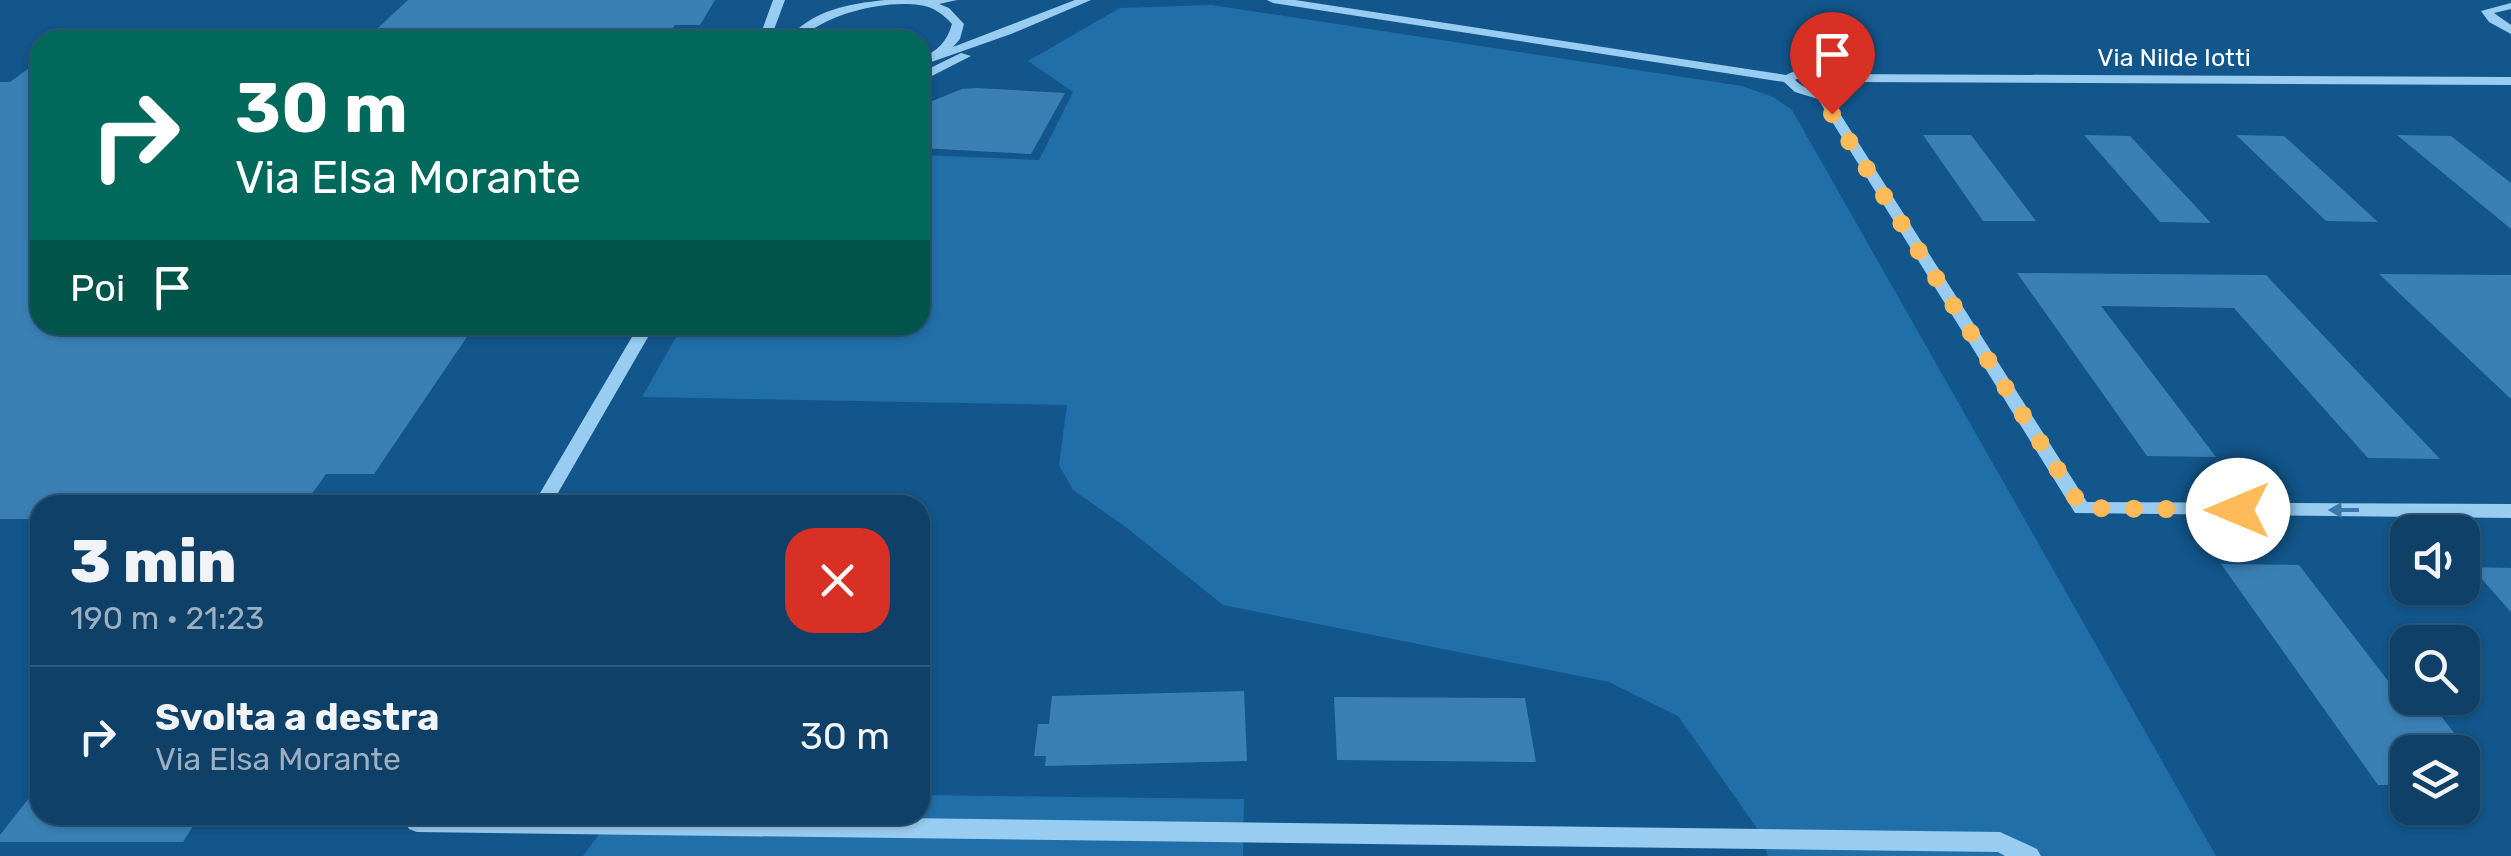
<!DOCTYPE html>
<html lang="it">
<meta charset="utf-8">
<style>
body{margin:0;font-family:Rubik,sans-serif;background:#17476e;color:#f1f3f6;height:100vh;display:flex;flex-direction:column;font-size:38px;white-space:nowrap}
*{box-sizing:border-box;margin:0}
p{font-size:32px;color:#9bafc0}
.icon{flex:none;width:55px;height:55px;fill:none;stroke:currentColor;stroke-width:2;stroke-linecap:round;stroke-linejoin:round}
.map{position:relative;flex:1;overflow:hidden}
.drawer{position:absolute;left:30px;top:495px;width:900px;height:330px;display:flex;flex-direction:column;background:#0e4068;border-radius:30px;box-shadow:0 2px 8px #0004,0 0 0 2px #2e597c}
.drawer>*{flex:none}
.hud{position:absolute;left:30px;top:30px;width:900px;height:305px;border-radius:30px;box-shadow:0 2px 8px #0004,0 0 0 2px #2e597c;background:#00695c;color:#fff;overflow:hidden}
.fabs{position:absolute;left:2390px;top:515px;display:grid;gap:20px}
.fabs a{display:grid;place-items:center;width:90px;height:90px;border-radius:20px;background:#0e4068;box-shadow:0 2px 8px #0004,0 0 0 2px #2e597c;font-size:50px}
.pin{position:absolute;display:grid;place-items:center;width:85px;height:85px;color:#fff;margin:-102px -42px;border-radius:50% 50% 50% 0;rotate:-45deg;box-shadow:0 0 10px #0007}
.pin .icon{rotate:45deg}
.me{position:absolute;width:110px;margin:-55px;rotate:270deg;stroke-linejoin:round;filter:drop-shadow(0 0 8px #0008)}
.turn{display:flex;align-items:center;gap:35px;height:210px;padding:0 40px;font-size:45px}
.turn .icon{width:130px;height:130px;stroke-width:2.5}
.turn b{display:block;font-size:70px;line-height:85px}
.then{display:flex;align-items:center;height:95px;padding:0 40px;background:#0003;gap:20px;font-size:38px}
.round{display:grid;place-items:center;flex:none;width:105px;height:105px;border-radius:30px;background:#17476e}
.head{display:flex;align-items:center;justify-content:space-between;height:170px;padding:0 40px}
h1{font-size:60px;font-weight:800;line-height:75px}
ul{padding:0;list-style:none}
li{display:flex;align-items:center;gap:30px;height:140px;padding:0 40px;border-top:2px solid #2e597c}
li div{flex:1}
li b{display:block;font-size:38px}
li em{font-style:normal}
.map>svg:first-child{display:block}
</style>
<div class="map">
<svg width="2511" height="856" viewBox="0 0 2511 856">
<rect width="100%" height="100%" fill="#12568b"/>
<!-- green -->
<path fill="#216fa8" d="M 1212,5 L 1742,86 L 1773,97 L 1792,110 L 2216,856 L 1768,856 L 1759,831 L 1678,716 L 1609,682 L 1223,605 L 1127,528 L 1073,490 L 1059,465 L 1067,405 L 642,397 L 683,325 L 920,325 L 920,155 L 1039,160 L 1073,92 L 1028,61 L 1120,8 Z
M 920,795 L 1244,799 L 1243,856 L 583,856 L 606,825 L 720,819 L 722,815 L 920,815 Z"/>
<!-- building -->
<path fill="#3a80b5" d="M 408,0 L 715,0 L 700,25 L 675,25 L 665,40 L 365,40 Z
M 40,60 L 40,325 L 475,325 L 374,474 L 326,474 L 304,505 L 40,505 L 40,519 L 0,519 L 0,82 L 10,82 Z
M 977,88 L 1065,93 L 1031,154 L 920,148 L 920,106 L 962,89 Z
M 1923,135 L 1971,135 L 2036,221 L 1983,221 Z
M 2084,135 L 2130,136 L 2211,223 L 2160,222 Z
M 2236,135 L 2284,136 L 2378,222 L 2326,221 Z
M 2397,135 L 2451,136 L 2511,183 L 2511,229 Z
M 2017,273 L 2266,275 L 2440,459 L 2368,458 L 2234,308 L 2101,306 L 2216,457 L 2147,456 Z
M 2379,274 L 2511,275 L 2511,399 Z
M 2221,564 L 2299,565 L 2415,716 L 2441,716 L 2469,752 L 2408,752 L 2408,785 L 2378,785 Z
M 2471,567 L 2511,568 L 2511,612 Z
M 1244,691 L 1247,761 L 1045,766 L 1046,756 L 1034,756 L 1038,724 L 1049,724 L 1052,696 Z
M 1334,697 L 1525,698 L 1536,762 L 1337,760 Z
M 40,784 L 40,815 L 200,815 L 183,842 L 0,842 L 0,835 Z"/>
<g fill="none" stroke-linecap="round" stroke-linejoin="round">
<!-- minor -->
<path fill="#99ccf1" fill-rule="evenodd" d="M 773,0 L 785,0 L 772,35 L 776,40 L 763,40 L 760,36 Z
M 885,0 L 957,0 L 939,4 L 949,8 L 964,24 L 960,39 L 953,47 L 1075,0 L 1091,0 L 1011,34 L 920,66 L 920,58 C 937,52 947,42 952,24 C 943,14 932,6 919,5 C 884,0 824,14 800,40 L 787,40 C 812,10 848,4 885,0 Z
M 1267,0 L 1295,0 L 1786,75 C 1802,67 1821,65 1837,74 L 2511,77 L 2511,85 L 1846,82 L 1851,88 L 1849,91 L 1830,98 L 2087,502 L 2511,504 L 2511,518 L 2075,513 L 1818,99 L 1795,92 L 1784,82 L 1273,3 ZM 1805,75 L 1826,77 L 1837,87 C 1822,95 1808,92 1795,80 Z
M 2511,3 L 2511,9 L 2494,13 L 2511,25 L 2511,34 L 2489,22 L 2481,11 Z
M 961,53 L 971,56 L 920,82 L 920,73 Z
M 639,325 L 655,325 L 551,505 L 533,505 Z
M 409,815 L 668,815 L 2000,832 L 2037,849 L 2041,856 L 2005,856 L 1998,852 L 417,832 L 409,829 L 405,822 Z"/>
</g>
<!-- one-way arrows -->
<defs><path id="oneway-solid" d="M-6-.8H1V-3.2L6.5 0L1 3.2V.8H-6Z" transform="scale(2.5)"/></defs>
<use fill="#3a79aa" href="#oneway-solid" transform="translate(2344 510) rotate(-180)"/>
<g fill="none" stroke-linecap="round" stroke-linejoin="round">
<!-- route -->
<path stroke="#ffba59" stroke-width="18" stroke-dasharray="0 32.4" d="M 1832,114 L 2082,508 L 2238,510"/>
</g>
<g text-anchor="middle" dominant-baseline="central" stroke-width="10" stroke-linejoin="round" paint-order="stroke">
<!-- far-street labels -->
<g font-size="25" fill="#fff" stroke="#12568b">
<text x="2174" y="57">Via Nilde Iotti</text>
</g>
</g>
</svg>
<div class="fabs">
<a><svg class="icon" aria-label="sound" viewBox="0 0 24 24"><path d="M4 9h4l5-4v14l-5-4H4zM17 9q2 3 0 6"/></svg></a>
<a><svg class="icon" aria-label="search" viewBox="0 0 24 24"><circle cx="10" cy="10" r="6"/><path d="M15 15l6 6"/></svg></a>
<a><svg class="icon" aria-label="layers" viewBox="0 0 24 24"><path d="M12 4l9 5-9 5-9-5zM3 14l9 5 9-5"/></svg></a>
</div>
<div class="pin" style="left:1832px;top:114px;background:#d93025"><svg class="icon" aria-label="arrive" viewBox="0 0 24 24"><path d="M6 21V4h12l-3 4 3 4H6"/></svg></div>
<svg class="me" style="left:2238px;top:510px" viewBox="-20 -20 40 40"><circle r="19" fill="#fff"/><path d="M0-13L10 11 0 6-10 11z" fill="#ffba59"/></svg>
<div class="hud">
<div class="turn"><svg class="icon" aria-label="right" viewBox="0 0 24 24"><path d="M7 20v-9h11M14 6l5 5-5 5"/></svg><div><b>30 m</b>Via Elsa Morante</div></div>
<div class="then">Poi<svg class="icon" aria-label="arrive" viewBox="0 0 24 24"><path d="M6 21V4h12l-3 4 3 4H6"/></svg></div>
</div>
<section class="drawer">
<div class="head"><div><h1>3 min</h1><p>190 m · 21:23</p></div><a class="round" style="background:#d93025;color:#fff"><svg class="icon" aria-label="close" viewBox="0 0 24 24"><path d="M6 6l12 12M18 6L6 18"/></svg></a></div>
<ul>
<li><svg class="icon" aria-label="right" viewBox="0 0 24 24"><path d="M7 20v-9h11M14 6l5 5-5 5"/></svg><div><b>Svolta a destra</b><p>Via Elsa Morante</p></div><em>30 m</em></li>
</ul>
</section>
</div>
